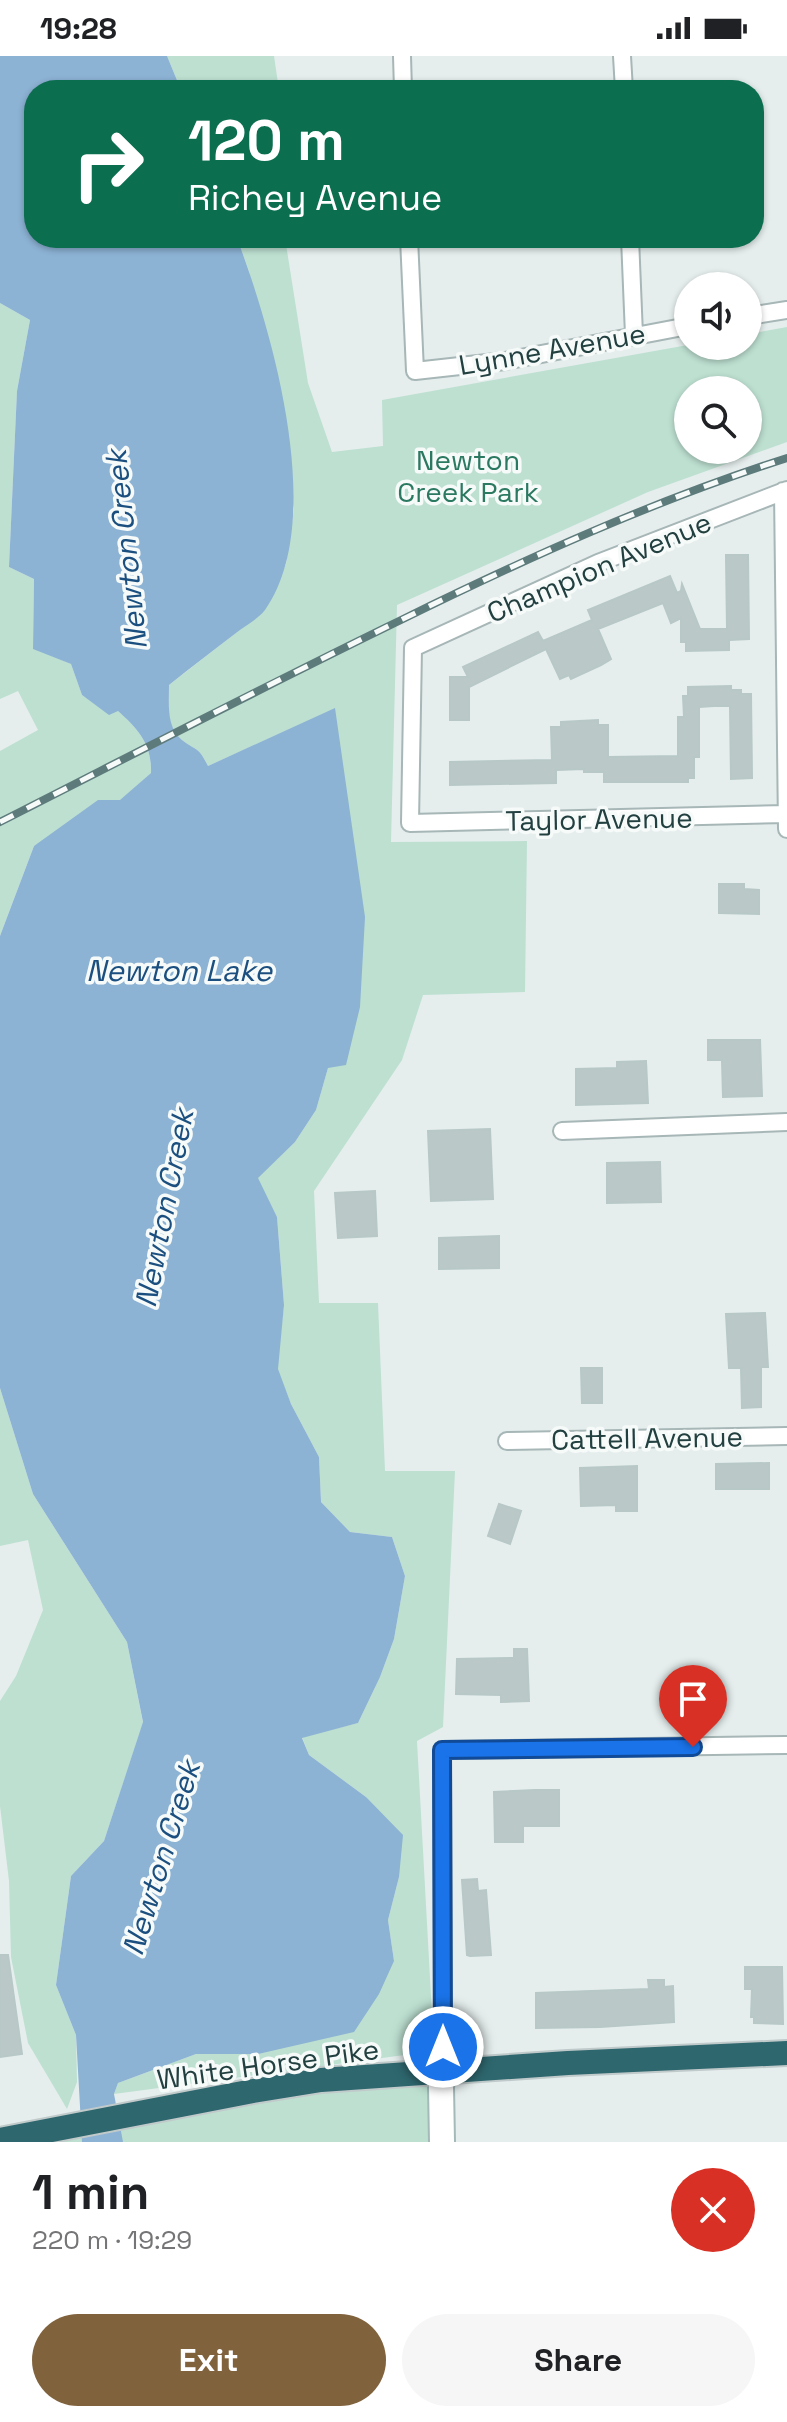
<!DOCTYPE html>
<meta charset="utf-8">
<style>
body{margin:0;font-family:"Space Grotesk",sans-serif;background:#f6f6f6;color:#202124;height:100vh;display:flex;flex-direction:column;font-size:30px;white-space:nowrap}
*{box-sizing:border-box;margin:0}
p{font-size:26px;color:#757577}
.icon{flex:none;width:44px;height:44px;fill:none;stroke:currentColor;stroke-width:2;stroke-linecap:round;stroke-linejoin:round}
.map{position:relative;height:2086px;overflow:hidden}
.sheet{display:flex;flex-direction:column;background:#fff;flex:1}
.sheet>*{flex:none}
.banner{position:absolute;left:24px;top:24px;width:740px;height:168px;border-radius:32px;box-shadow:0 2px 6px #0004;background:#0b6e4f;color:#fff;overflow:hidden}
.controls{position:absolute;left:674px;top:216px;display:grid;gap:16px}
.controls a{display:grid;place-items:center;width:88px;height:88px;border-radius:50%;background:#fff;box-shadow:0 2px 6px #0004;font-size:40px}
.pin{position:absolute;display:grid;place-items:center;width:68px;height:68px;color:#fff;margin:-82px -34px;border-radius:50% 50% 50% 0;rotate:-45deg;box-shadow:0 0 8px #0007}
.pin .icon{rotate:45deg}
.me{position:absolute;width:88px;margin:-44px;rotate:0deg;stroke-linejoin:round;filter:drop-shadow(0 0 6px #0008)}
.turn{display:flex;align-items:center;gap:28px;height:168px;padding:0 32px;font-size:36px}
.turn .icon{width:104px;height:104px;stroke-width:2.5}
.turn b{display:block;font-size:56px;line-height:68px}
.round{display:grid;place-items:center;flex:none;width:84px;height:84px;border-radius:42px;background:#f6f6f6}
.headline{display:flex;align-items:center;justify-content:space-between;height:136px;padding:0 32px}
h1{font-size:48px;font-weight:700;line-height:60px}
.action{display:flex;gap:16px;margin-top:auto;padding:16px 32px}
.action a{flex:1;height:92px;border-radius:48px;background:#80623d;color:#fff;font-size:32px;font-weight:700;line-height:92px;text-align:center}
.action a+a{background:#f6f6f6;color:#202124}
.status{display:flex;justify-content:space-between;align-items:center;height:56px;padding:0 40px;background:#fff;direction:ltr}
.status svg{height:22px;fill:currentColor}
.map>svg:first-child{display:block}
</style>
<div class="status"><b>19:28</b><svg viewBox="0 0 49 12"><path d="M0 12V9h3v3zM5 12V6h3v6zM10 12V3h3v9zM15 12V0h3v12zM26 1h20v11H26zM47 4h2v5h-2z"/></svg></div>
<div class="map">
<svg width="787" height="2086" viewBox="0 0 787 2086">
<rect width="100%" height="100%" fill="#e5eeed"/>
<!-- green -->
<path fill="#bde0d1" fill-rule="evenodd" d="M 167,0 L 274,0 L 279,34 L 181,34 Z
M 237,182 L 285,182 L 308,327 L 332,396 L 383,390 L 382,344 L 688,289 L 748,290 L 748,278 L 787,271 L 787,386 L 648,436 L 397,549 L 391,786 L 527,785 L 525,936 L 423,939 L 402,1004 L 314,1135 L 319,1247 L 378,1247 L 385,1415 L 455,1415 L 443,1671 L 417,1685 L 434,1995 L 114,2038 L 118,2027 L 196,1998 L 258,1998 L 394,1905 L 388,1864 L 399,1821 L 366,1741 L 309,1699 L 302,1681 L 358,1667 L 380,1621 L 394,1583 L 405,1520 L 392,1481 L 350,1476 L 321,1446 L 319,1401 L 291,1348 L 277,1313 L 284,1249 L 277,1161 L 257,1122 L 295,1086 L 316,1054 L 328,1012 L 335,653 L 208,710 C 198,690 198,696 182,684 C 166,672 168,647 169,629 L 264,555 L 286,508 L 294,453 L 249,215 ZM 688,334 L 748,334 L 748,394 L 688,394 Z
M 0,247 L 30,264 L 17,335 L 9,511 L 34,523 L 33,592 L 71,608 L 82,639 L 109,658 L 117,654 C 138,673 152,688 151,717 L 120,745 L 34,790 L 0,880 L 0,695 L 38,674 L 18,635 L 0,643 Z
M 0,1332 L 33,1438 L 127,1586 L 143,1667 L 104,1785 L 71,1820 L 56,1929 L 76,1979 L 77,2026 L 67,2053 L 28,1987 L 11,1901 L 9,1825 L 0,1750 L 0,1645 L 16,1620 L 43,1554 L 28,1484 L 0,1490 Z
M 443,2016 L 445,2086 L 0,2086 Z"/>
<!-- water -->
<path fill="#8cb2d4" d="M 0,0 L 167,0 L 181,34 L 34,34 L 34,182 L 237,182 C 272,276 328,464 265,554 C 258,563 245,570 236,577 C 214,594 191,611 169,629 C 169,647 166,671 182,684 C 198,696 198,690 208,710 L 335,652 L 365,861 L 360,951 L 346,1009 L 328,1012 L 316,1054 L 295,1086 L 258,1122 L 277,1161 L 284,1249 L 278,1313 L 291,1348 L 319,1401 L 321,1446 L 350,1476 L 392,1481 L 405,1520 L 394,1583 L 380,1621 L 358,1667 L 302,1682 L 309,1699 L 366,1741 L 403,1779 L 399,1821 L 388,1864 L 394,1905 L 379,1938 L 354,1976 L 258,1998 L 196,1998 L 118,2027 L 114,2038 L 123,2086 L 82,2086 L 76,1979 L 56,1929 L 71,1820 L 104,1785 L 143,1666 L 127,1586 L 33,1438 L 0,1332 L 0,880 L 34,790 L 98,744 L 120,744 L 151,717 C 152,688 138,673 118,655 L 109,659 L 82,639 L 71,608 L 33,593 L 34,523 L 9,511 L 17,335 L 30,264 L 0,247 Z"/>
<!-- building -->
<path fill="#bac9c7" stroke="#b7c8c7" stroke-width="2" d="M 726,499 L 748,499 L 749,583 L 729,584 L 729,594 L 686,595 L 686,586 L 681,586 L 681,562 L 671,567 L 663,547 L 598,573 L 611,603 L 601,609 L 571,623 L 569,619 L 560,623 L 546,593 L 469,631 L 469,664 L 450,664 L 450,621 L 468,621 L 463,611 L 538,576 L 543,585 L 592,564 L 588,554 L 670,520 L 677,537 L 681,535 L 682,528 L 700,573 L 727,573 Z
M 731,630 L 731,634 L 741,634 L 741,638 L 751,638 L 752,722 L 731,723 L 730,650 L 714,650 L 699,651 L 699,701 L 694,701 L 694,722 L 688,722 L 688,726 L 604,726 L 604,716 L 584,716 L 584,713 L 556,714 L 556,727 L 450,729 L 450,706 L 552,704 L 551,671 L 561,671 L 561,666 L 598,664 L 598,669 L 608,669 L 608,701 L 678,700 L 678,661 L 684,661 L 683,640 L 688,640 L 688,631 Z
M 719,828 L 744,828 L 744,833 L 759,834 L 759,858 L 719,857 Z
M 708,984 L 760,984 L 762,1040 L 723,1041 L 722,1004 L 708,1004 Z
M 646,1005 L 648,1047 L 576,1049 L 576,1013 L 617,1012 L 617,1006 Z
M 490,1073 L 493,1143 L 431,1145 L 428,1075 Z
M 660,1106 L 661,1146 L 607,1147 L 607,1107 Z
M 375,1135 L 377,1180 L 338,1182 L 335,1137 Z
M 499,1180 L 499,1212 L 439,1213 L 439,1182 Z
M 765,1257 L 768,1311 L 761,1311 L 761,1351 L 742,1352 L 741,1312 L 729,1312 L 726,1258 Z
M 581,1312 L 602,1312 L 602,1347 L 582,1347 Z
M 769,1407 L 769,1433 L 716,1433 L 716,1408 Z
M 637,1410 L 637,1455 L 616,1455 L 616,1449 L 581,1450 L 580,1412 Z
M 499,1448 L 521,1455 L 510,1488 L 488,1480 Z
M 514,1593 L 527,1593 L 529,1645 L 501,1646 L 501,1639 L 456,1638 L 457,1603 L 514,1602 Z
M 535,1734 L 559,1734 L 559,1770 L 523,1770 L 523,1786 L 495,1786 L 494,1736 Z
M 477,1823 L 478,1835 L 486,1834 L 491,1899 L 470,1900 L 467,1899 L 462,1824 Z
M 0,1899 L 8,1899 L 22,1998 L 0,2001 Z
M 745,1911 L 782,1911 L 783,1968 L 754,1967 L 754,1961 L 751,1961 L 752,1933 L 745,1933 Z
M 648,1924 L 664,1924 L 664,1931 L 673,1930 L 674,1966 L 600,1971 L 536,1972 L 536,1937 L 649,1933 Z"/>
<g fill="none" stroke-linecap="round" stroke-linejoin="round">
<!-- street casing -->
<g stroke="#a7b6b6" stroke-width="20">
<path id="street" d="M 402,0 L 403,34
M 622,0 L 624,34
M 409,182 L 415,315 L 505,305 L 688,270
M 630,182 L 634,279
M 748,260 L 787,254
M 787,434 L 598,507 L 413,592 L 410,767 L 787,758
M 783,435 L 787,773
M 562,1075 L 787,1066
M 507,1385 L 787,1380
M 443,2016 L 442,1694 L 787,1689"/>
</g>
<!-- secondary casing -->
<g stroke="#a3bab9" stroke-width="28">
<path id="secondary" d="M 442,2086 L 441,2031 L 443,2016"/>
</g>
<!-- highway casing -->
<g stroke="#c1caca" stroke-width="28">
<path id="highway" d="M 0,2084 L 253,2035 L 321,2024 L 568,2007 L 787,1997"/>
</g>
<!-- street -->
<use href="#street" stroke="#fff" stroke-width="16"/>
<!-- secondary -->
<use href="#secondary" stroke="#fff" stroke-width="24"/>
<!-- highway -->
<use href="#highway" stroke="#2e676e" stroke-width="24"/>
<!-- rail casing -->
<g stroke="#5e7b7c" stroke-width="8">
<path id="rail" d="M 0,766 C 134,698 267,629 401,564 C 527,502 653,445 787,402"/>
</g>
<!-- rail -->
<use href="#rail" stroke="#f6faf9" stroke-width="5" stroke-dasharray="15" stroke-linecap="butt"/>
</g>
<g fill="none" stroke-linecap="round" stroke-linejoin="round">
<!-- route casing -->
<g stroke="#114b97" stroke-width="20">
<path id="route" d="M 443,1991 L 442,1694 L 693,1691"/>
</g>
<!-- route -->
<use href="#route" stroke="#1a73e8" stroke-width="14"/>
</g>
<g text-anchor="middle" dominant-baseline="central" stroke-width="7" stroke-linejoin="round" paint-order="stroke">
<!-- street labels -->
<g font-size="28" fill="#234041" stroke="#f6faf9">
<text transform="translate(552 293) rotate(-10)">Lynne Avenue</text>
<text transform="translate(599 511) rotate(-23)">Champion Avenue</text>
<text transform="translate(599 763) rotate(-1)">Taylor Avenue</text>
<text transform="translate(647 1382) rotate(-1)">Cattell Avenue</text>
<text transform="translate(268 2008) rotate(-8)">White Horse Pike</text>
</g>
<!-- park labels -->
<g font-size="28" fill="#2c7962" stroke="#f6faf9">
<text x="468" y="404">Newton<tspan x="468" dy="32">Creek Park</tspan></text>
</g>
<!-- water labels -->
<g font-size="30" font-style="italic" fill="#1b4f7f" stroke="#f6faf9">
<text transform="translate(126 494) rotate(-96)">Newton Creek</text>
<text x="179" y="914">Newton Lake</text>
<text transform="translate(164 1152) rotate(-79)">Newton Creek</text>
<text transform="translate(161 1802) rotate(-73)">Newton Creek</text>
</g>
</g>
</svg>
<div class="controls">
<a><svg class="icon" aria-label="sound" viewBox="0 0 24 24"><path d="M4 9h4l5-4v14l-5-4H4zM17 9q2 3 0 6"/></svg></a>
<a><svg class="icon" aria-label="search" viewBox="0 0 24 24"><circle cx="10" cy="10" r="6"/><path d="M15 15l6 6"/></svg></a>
</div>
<div class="pin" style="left:693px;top:1691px;background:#d93025"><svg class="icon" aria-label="arrive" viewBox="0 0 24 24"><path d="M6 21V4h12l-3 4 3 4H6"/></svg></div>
<svg class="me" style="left:443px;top:1991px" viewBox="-20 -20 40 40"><circle r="17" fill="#1a73e8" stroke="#fff" stroke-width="3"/><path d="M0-11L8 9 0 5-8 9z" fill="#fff"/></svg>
<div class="banner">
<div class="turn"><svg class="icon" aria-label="right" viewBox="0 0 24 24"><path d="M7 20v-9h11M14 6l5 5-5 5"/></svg><div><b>120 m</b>Richey Avenue</div></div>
</div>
</div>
<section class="sheet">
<div class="headline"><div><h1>1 min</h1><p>220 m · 19:29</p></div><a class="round" style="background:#d93025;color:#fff"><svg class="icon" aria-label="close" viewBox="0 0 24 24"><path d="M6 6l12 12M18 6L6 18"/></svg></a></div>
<div class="action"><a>Exit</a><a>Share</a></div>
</section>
